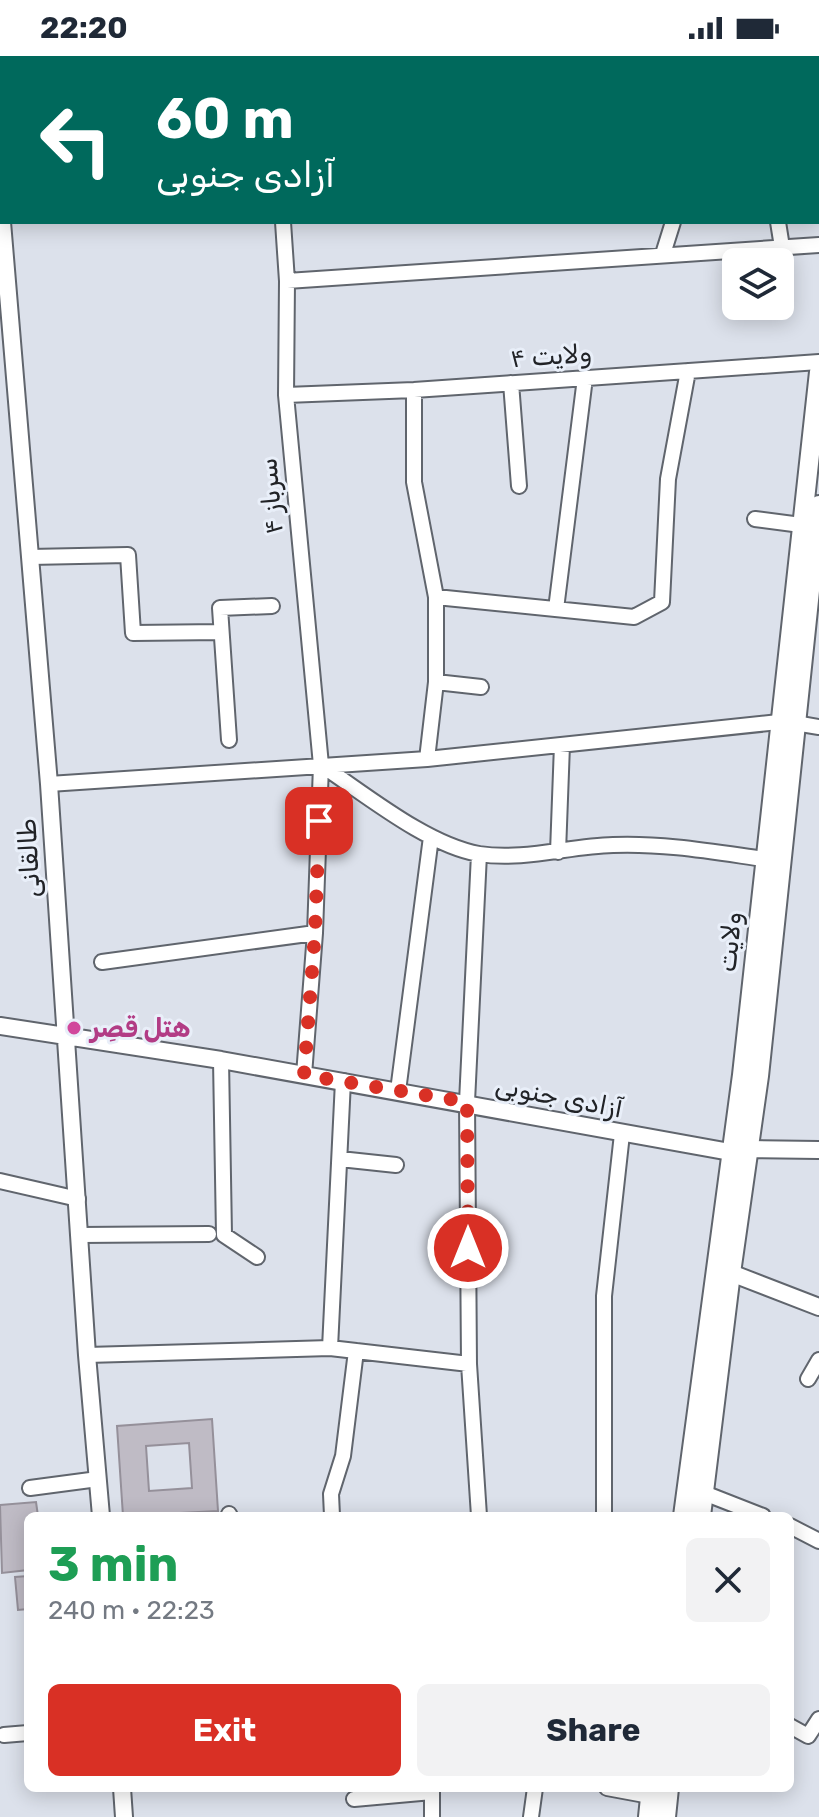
<!DOCTYPE html>
<meta charset="utf-8">
<style>
body{margin:0;font-family:Rubik,Cairo,sans-serif;background:#f2f2f3;color:#1f2937;height:100vh;display:flex;flex-direction:column;font-size:30px;white-space:nowrap}
*{box-sizing:border-box;margin:0}
p{font-size:26px;color:#747a83}
.icon{flex:none;width:44px;height:44px;fill:none;stroke:currentColor;stroke-width:2;stroke-linecap:round;stroke-linejoin:round}
.map{position:relative;flex:1;overflow:hidden}
.details{position:absolute;left:24px;top:1456px;width:770px;height:280px;display:flex;flex-direction:column;background:#fff;border-radius:12px;box-shadow:0 4px 20px #0003}
.details>*{flex:none}
.banner{position:absolute;left:0px;top:0px;width:820px;height:168px;box-shadow:0 4px 20px #0003;background:#00695c;color:#fff;overflow:hidden}
.buttons{position:absolute;left:722px;top:192px;display:grid;gap:16px}
.buttons a{display:grid;place-items:center;width:72px;height:72px;border-radius:12px;background:#fff;box-shadow:0 4px 20px #0003;font-size:40px}
.pin{position:absolute;display:grid;place-items:center;width:68px;height:68px;color:#fff;margin:-34px;border-radius:16px;box-shadow:0 4px 12px #0006}
.me{position:absolute;width:88px;margin:-44px;rotate:0deg;stroke-linejoin:round;filter:drop-shadow(0 0 6px #0008)}
.turn{display:flex;align-items:center;gap:28px;height:168px;padding:0 24px;font-size:36px}
.turn .icon{width:104px;height:104px;stroke-width:2.5}
.turn b{display:block;font-size:56px;line-height:68px}
.round{display:grid;place-items:center;flex:none;width:84px;height:84px;border-radius:12px;background:#f2f2f3}
.headline{display:flex;align-items:center;justify-content:space-between;height:136px;padding:0 24px}
h1{font-size:48px;font-weight:700;line-height:60px;color:#1e9e55}
.action{display:flex;gap:16px;margin-top:auto;padding:16px 24px}
.action a{flex:1;height:92px;border-radius:12px;background:#d93025;color:#fff;font-size:32px;font-weight:700;line-height:92px;text-align:center}
.action a+a{background:#f2f2f3;color:#1f2937}
.status{display:flex;justify-content:space-between;align-items:center;height:56px;padding:0 40px;background:#fff;direction:ltr}
.status svg{height:22px;fill:currentColor}
.map>svg:first-child{display:block}
</style>
<div class="status"><b>22:20</b><svg viewBox="0 0 49 12"><path d="M0 12V9h3v3zM5 12V6h3v6zM10 12V3h3v9zM15 12V0h3v12zM26 1h20v11H26zM47 4h2v5h-2z"/></svg></div>
<div class="map">
<svg width="819" height="1761" viewBox="0 0 819 1761">
<rect width="100%" height="100%" fill="#dce1eb"/>
<!-- building -->
<path fill="#bfbbc5" stroke="#95909a" stroke-width="2" fill-rule="evenodd" d="M 212,1363 L 218,1455 L 123,1460 L 117,1370 ZM 189,1387 L 192,1432 L 149,1435 L 146,1390 Z
M 36,1446 L 38,1460 L 28,1460 L 28,1514 L 2,1517 L 0,1449 Z
M 28,1520 L 28,1553 L 18,1554 L 15,1521 Z"/>
<g fill="none" stroke-linecap="round" stroke-linejoin="round">
<!-- minor casing -->
<g stroke="#60656d" stroke-width="18">
<path id="minor" d="M 272,0 L 272,2
M 700,0 L 708,2
M 333,2 L 366,0
M 283,166 L 287,225 L 286,339 L 321,709 L 315,877 L 304,1019
M 778,166 L 782,191
M 663,198 L 673,166
M 287,225 L 819,189
M 511,327 L 519,430
M 414,334 L 414,426 L 436,541 L 436,626 L 427,703
M 286,339 L 414,334 L 819,306
M 755,463 L 801,469
M 30,501 L 128,499 L 133,577 L 221,576
M 436,541 L 634,561 L 662,546 L 668,423 L 688,315
M 556,553 L 585,322
M 436,626 L 481,631
M 795,667 L 819,671
M 229,684 L 220,552 L 272,550
M 321,709 C 365,738 427,789 479,798 C 524,805 569,790 613,789 C 664,787 714,796 764,803
M 49,728 L 427,703 L 779,666
M 558,796 L 562,689
M 479,798 L 467,1046 L 469,1308 L 479,1460
M 102,906 L 315,877
M 221,1004 L 224,1179 L 257,1201
M 398,1035 L 431,781
M 340,1103 L 396,1109
M 0,1125 L 78,1143
M 80,1179 L 209,1178
M 330,1292 L 343,1025
M 87,1299 L 330,1292 L 469,1308
M 808,1323 L 819,1304
M 30,1432 L 98,1423
M 704,1437 L 763,1460
M 229,1458 L 230,1460
M 332,1460 L 331,1438 L 343,1400 L 356,1295
M 604,1460 L 604,1240 L 622,1078
M 790,1470 L 819,1485
M 790,1670 L 808,1680 L 819,1663
M 4,1679 L 28,1677
M 607,1732 L 650,1740
M 354,1743 L 432,1736
M 432,1761 L 432,1732
M 531,1761 L 535,1732"/>
</g>
<!-- tertiary casing -->
<g stroke="#60656d" stroke-width="20">
<path id="tertiary" d="M 0,142 L 49,728 L 87,1299 L 101,1460
M 0,970 L 221,1004 L 730,1096 L 749,1093 L 819,1094
M 731,1217 L 819,1251
M 122,1732 L 124,1761"/>
</g>
<!-- secondary casing -->
<g stroke="#60656d" stroke-width="22">
<path id="secondary" d="M 683,1460 L 742,1019 L 819,316
M 701,1460 L 731,1217 L 759,1020 L 819,449
M 648,1761 L 651,1732
M 666,1761 L 669,1732"/>
</g>
<!-- minor -->
<use href="#minor" stroke="#fff" stroke-width="14"/>
<!-- tertiary -->
<use href="#tertiary" stroke="#fff" stroke-width="16"/>
<!-- secondary -->
<use href="#secondary" stroke="#fff" stroke-width="18"/>
</g>
<g fill="none" stroke-linecap="round" stroke-linejoin="round">
<!-- route -->
<path stroke="#d93025" stroke-width="14" stroke-dasharray="0 25.2" d="M 319,765 L 315,877 L 304,1019 L 467,1046 L 468,1192"/>
</g>
<!-- markers -->
<circle fill="#d1479c" stroke="#e9eff9" stroke-width="3" cx="74" cy="972" r="8"/>
<g text-anchor="middle" dominant-baseline="central" stroke-width="6" stroke-linejoin="round" paint-order="stroke">
<!-- street labels -->
<g font-size="26" fill="#212327" stroke="#e9eff9">
<text transform="translate(551 300) rotate(-4)">ولایت ۴</text>
<text transform="translate(271 440) rotate(-95)">سرباز ۴</text>
<text transform="translate(29 802) rotate(-93)">طالقانی</text>
<text transform="translate(730 886) rotate(-84)">ولایت</text>
<text transform="translate(559 1041) rotate(11)">آزادی جنوبی</text>
</g>
<!-- hotel labels -->
<g font-size="26" font-weight="bold" fill="#b23c85" stroke="#e9eff9" text-anchor="start">
<text x="90" y="972">هتل قصِر</text>
</g>
</g>
</svg>
<div class="buttons">
<a><svg class="icon" aria-label="layers" viewBox="0 0 24 24"><path d="M12 4l9 5-9 5-9-5zM3 14l9 5 9-5"/></svg></a>
</div>
<div class="pin" style="left:319px;top:765px;background:#d93025"><svg class="icon" aria-label="arrive" viewBox="0 0 24 24"><path d="M6 21V4h12l-3 4 3 4H6"/></svg></div>
<svg class="me" style="left:468px;top:1192px" viewBox="-20 -20 40 40"><circle r="17" fill="#d93025" stroke="#fff" stroke-width="3"/><path d="M0-11L8 9 0 5-8 9z" fill="#fff"/></svg>
<div class="banner">
<div class="turn"><svg class="icon" aria-label="left" viewBox="0 0 24 24"><path d="M17 20v-9H6M10 6l-5 5 5 5"/></svg><div><b>60 m</b>آزادی جنوبی</div></div>
</div>
<section class="details">
<div class="headline"><div><h1>3 min</h1><p>240 m · 22:23</p></div><a class="round"><svg class="icon" aria-label="close" viewBox="0 0 24 24"><path d="M6 6l12 12M18 6L6 18"/></svg></a></div>
<div class="action"><a>Exit</a><a>Share</a></div>
</section>
</div>
